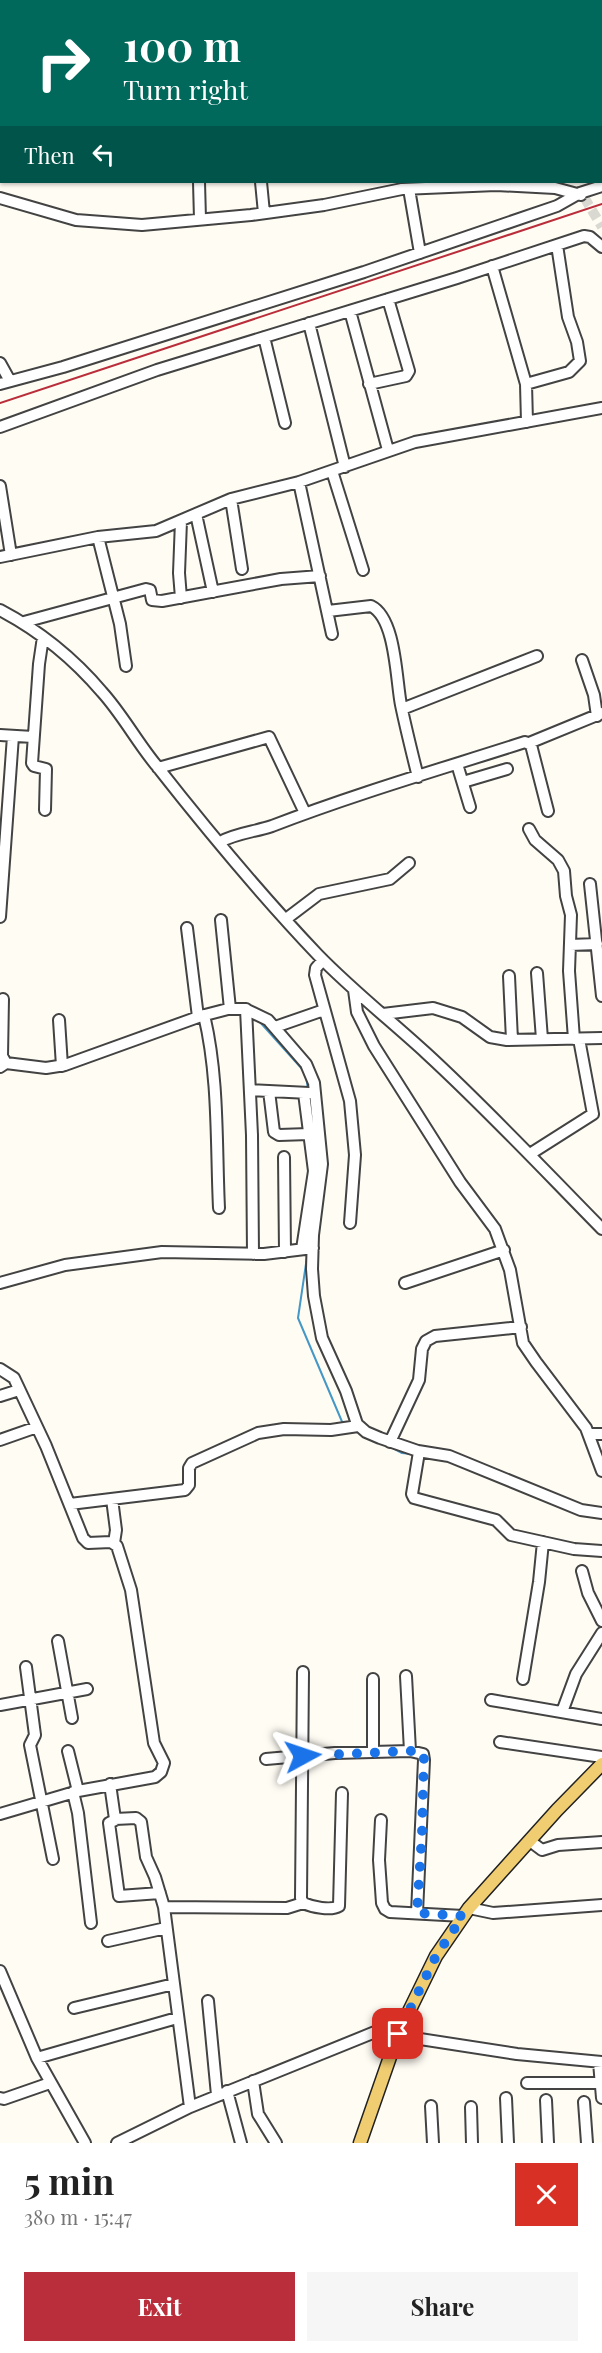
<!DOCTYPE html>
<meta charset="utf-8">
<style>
body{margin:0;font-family:"Playfair Display",serif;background:#f6f6f6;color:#222;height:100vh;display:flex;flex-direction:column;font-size:22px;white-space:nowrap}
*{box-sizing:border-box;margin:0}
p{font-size:20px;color:#767676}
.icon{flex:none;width:33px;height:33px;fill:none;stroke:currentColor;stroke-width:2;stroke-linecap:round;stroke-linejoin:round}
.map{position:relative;height:2143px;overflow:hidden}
.panel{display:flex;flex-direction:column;background:#fff;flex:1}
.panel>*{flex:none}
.top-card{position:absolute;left:0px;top:0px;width:603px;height:183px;box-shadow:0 2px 4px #0004;background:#00695c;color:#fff;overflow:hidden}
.pin{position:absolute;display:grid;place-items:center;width:51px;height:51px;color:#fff;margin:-26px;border-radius:12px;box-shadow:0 3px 9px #0006}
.me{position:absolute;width:66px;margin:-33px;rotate:85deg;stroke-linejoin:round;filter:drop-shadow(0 0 4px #0008)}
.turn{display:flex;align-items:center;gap:21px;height:126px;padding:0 24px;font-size:27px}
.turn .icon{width:78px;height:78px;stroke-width:2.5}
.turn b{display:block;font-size:42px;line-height:51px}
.then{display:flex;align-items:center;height:57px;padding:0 24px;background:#0003;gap:12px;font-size:22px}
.round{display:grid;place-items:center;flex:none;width:63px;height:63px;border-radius:0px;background:#f6f6f6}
.overview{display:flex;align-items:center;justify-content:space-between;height:102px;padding:0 24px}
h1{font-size:36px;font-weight:700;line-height:45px}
.action{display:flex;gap:12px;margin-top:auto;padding:12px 24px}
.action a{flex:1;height:69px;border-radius:0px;background:#b92e3a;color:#fff;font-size:24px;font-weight:700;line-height:69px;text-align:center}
.action a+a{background:#f6f6f6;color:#222}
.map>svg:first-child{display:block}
</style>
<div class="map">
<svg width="602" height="2143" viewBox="0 0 602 2143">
<rect width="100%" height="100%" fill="#fefcf3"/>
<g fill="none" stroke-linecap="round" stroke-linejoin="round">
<!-- stream -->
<path stroke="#4597c6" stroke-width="2" d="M 259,1021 L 303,1070
M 6,1068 L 23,1070
M 306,1075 L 308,1090
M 307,1257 L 298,1318 L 343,1424
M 389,1446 L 402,1453 L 411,1454"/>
<!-- minor-tunnel -->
<path stroke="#dad9d1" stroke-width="10" stroke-dasharray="10 5" stroke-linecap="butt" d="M 584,197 L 602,227"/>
<!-- minor casing -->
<g stroke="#434343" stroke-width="14">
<path id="minor" d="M 71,0 L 74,2
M 299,0 L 299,2
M 413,0 L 413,2
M 434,0 L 434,2
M 490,0 L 490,2
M 598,0 L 598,2
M 15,2 L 16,0
M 602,22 L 602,25
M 0,52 L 2,47
M 199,182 L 200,219
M 261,182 L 264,213
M 409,189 L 420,253
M 0,198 L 76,220 L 142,225 L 251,215 L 324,205 L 402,189 L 496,185 L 555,188 L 581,195
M 492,266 L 526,384 L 527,422
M 350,311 L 388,450
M 309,323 L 345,467
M 264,337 L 285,423
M 0,363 L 10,381
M 0,384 L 63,367 L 364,272 L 557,206 L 580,193 L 602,186
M 369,384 L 406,376 L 409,371 L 388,299
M 526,384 L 569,372 L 580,361 L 577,342 L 568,317 L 557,245
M 0,427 L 157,370 L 457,278 L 584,236 L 590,237 L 602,247
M 332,471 L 363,570
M 299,482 L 332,634
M 0,486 L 11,555
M 231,499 L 242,569
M 196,514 L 213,592
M 181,521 L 179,573 L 181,598
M 98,537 L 120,624 L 126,666
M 0,557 L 98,537 L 156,531 L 231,499 L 299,482 L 415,442 L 602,408
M 0,610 C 38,630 74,659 102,692 C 122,714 137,742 156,765 C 207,830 261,895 318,955 C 352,990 390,1020 426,1053 C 487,1109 544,1170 602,1229
M 328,611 L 371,606 C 396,618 396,680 401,705 C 406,729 412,753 418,777
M 24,622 L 146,589 L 150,590 L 152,600 L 162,601 L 281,579 L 320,576
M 43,637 L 39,664 L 32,763 L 34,766 L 46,769 L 45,810
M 582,660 L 594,695 L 597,716
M 402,709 L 537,656
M 0,735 L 33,737
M 529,743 L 602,713
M 457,764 L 470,807
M 158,768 L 269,737 L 305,813
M 463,782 L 507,769
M 529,829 L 535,840 L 558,860 L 564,871 L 566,896 L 571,915 L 569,971 L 574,1039
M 220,842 C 236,833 254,832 272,826 C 355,794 441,769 525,742 L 531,745 L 548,811
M 590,884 L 602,996
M 0,917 L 13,736
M 286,919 L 319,894 L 390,879 L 409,863
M 221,920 L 230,1009
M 187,928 L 198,1017
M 570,945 L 597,944
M 323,960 L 316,968 L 315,975 L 350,1101 L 355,1155 L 350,1223
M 537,973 L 542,1039
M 509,976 L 512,1040
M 354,990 L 357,1012 L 374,1046 L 460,1182 L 495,1229 L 510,1270 L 523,1343 L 536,1362 L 586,1428 L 602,1471
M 3,999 L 2,1056 L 6,1063
M 246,1009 L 252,1135 L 253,1254
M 383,1014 L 433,1008 L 462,1017 L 490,1037 L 507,1040 L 602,1038
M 204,1015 C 219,1077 216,1145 219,1208
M 59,1020 L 62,1066
M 275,1027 L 324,1010
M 0,1067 L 6,1063 L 46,1068 L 65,1065 L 201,1016 L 228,1009 L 245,1009 L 268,1020 L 306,1064 L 314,1083 L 322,1164 L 313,1235 L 312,1269 L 314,1296 L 322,1338 L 346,1391 L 357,1424 L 366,1432 L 380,1438 L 418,1451 L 449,1456 L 581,1510 L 602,1513
M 250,1090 L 309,1093
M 269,1091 L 274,1132 L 279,1135 L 309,1134
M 530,1154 L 593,1114 L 579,1039
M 284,1157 L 285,1252
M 302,1249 L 314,1171 L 304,1093
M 0,1283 L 65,1265 L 162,1252 L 264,1254 L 313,1248
M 405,1283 L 504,1250
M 0,1369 L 14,1378 L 46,1446 L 83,1538 L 88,1543 L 111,1542 L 117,1546 L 131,1590 L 154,1743 L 164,1763 L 161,1772 L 155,1777 L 78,1791 L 0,1814
M 0,1396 L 19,1390
M 589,1434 L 602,1434
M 0,1440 L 37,1427
M 390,1442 L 419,1380 L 422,1349 L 426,1341 L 435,1336 L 521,1327
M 419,1452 L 412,1494 L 414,1498 L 496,1520 L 511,1535 L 574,1549 L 602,1551
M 112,1499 L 116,1530 L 114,1543
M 70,1504 L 185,1490 L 189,1485 L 189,1468 L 192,1463 L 258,1433 L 284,1429 L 331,1430 L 358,1426
M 582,1571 L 588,1593 L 602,1621
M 58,1641 L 72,1718
M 26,1667 L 35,1735 L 30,1745 L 53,1859
M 303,1672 L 301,1898 L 303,1903 C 312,1907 331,1911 339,1906 L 342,1793
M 406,1676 L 410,1751
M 373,1679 L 373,1752
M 523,1679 L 539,1582 L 543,1542
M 491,1700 L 602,1719
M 0,1705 L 87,1689
M 562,1712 L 576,1674 L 602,1633
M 500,1742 L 602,1757
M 68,1751 L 78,1791
M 266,1759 L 335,1753 L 410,1751 L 423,1754 L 424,1760 L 417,1913
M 110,1784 L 115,1819 L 136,1818 L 141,1822 L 146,1857 L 155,1877 L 164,1907 L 190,2107
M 73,1792 L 78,1813 L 91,1923
M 115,1820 L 109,1823 L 119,1896 L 160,1893
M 381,1820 L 379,1860 L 382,1903 L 385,1909 L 390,1912 L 463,1916
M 530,1841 L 542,1850 L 558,1845 L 602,1842
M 164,1907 L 287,1908 L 303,1903
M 469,1908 L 493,1913 L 602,1905
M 108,1941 L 166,1928
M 0,1971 L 37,2058 L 85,2143
M 208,2001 L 217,2095
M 74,2008 L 174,1984
M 37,2058 L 177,2018
M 599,2062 L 602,2098
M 253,2081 L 258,2114 L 276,2143
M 527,2083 L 601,2083
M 227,2091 L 241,2143
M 0,2098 L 4,2099 L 50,2083
M 506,2098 L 508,2143
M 546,2100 L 548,2143
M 584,2102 L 587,2143
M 431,2106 L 433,2143
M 471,2107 L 472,2143
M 117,2143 L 190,2107 L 375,2032 L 517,2054 L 602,2062"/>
</g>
<!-- major casing -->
<g stroke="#212121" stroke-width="15">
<path id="major" d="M 360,2143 L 398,2034 L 436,1956 L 469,1908 L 557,1810 L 602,1764"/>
</g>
<!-- minor -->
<use href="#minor" stroke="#fff" stroke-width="10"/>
<!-- major -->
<use href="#major" stroke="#f1cd71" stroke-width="12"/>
<!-- rail -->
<path stroke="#b92e3a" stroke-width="2" d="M 0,403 L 602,204"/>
</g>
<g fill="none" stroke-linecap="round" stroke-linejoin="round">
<!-- route -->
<path stroke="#1a73e8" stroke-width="10" stroke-dasharray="0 18" d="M 303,1756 L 410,1751 L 417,1751 L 424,1755 L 422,1834 L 417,1913 L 463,1916 L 436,1956 L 398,2034"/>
</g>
</svg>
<div class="pin" style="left:398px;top:2034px;background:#d93025"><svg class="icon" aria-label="arrive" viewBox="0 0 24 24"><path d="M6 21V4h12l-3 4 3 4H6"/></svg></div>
<svg class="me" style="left:303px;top:1756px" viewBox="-20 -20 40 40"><path d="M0-17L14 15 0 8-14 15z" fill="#1a73e8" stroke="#fff" stroke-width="4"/></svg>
<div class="top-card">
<div class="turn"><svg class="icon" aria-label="right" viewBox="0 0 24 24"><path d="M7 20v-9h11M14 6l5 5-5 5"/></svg><div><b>100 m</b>Turn right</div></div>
<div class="then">Then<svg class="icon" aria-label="left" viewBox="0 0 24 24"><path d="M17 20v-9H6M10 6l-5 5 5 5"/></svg></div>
</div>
</div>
<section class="panel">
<div class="overview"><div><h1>5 min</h1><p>380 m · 15:47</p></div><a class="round" style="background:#d93025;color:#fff"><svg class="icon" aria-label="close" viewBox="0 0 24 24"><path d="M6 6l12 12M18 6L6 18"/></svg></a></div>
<div class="action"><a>Exit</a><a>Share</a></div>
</section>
